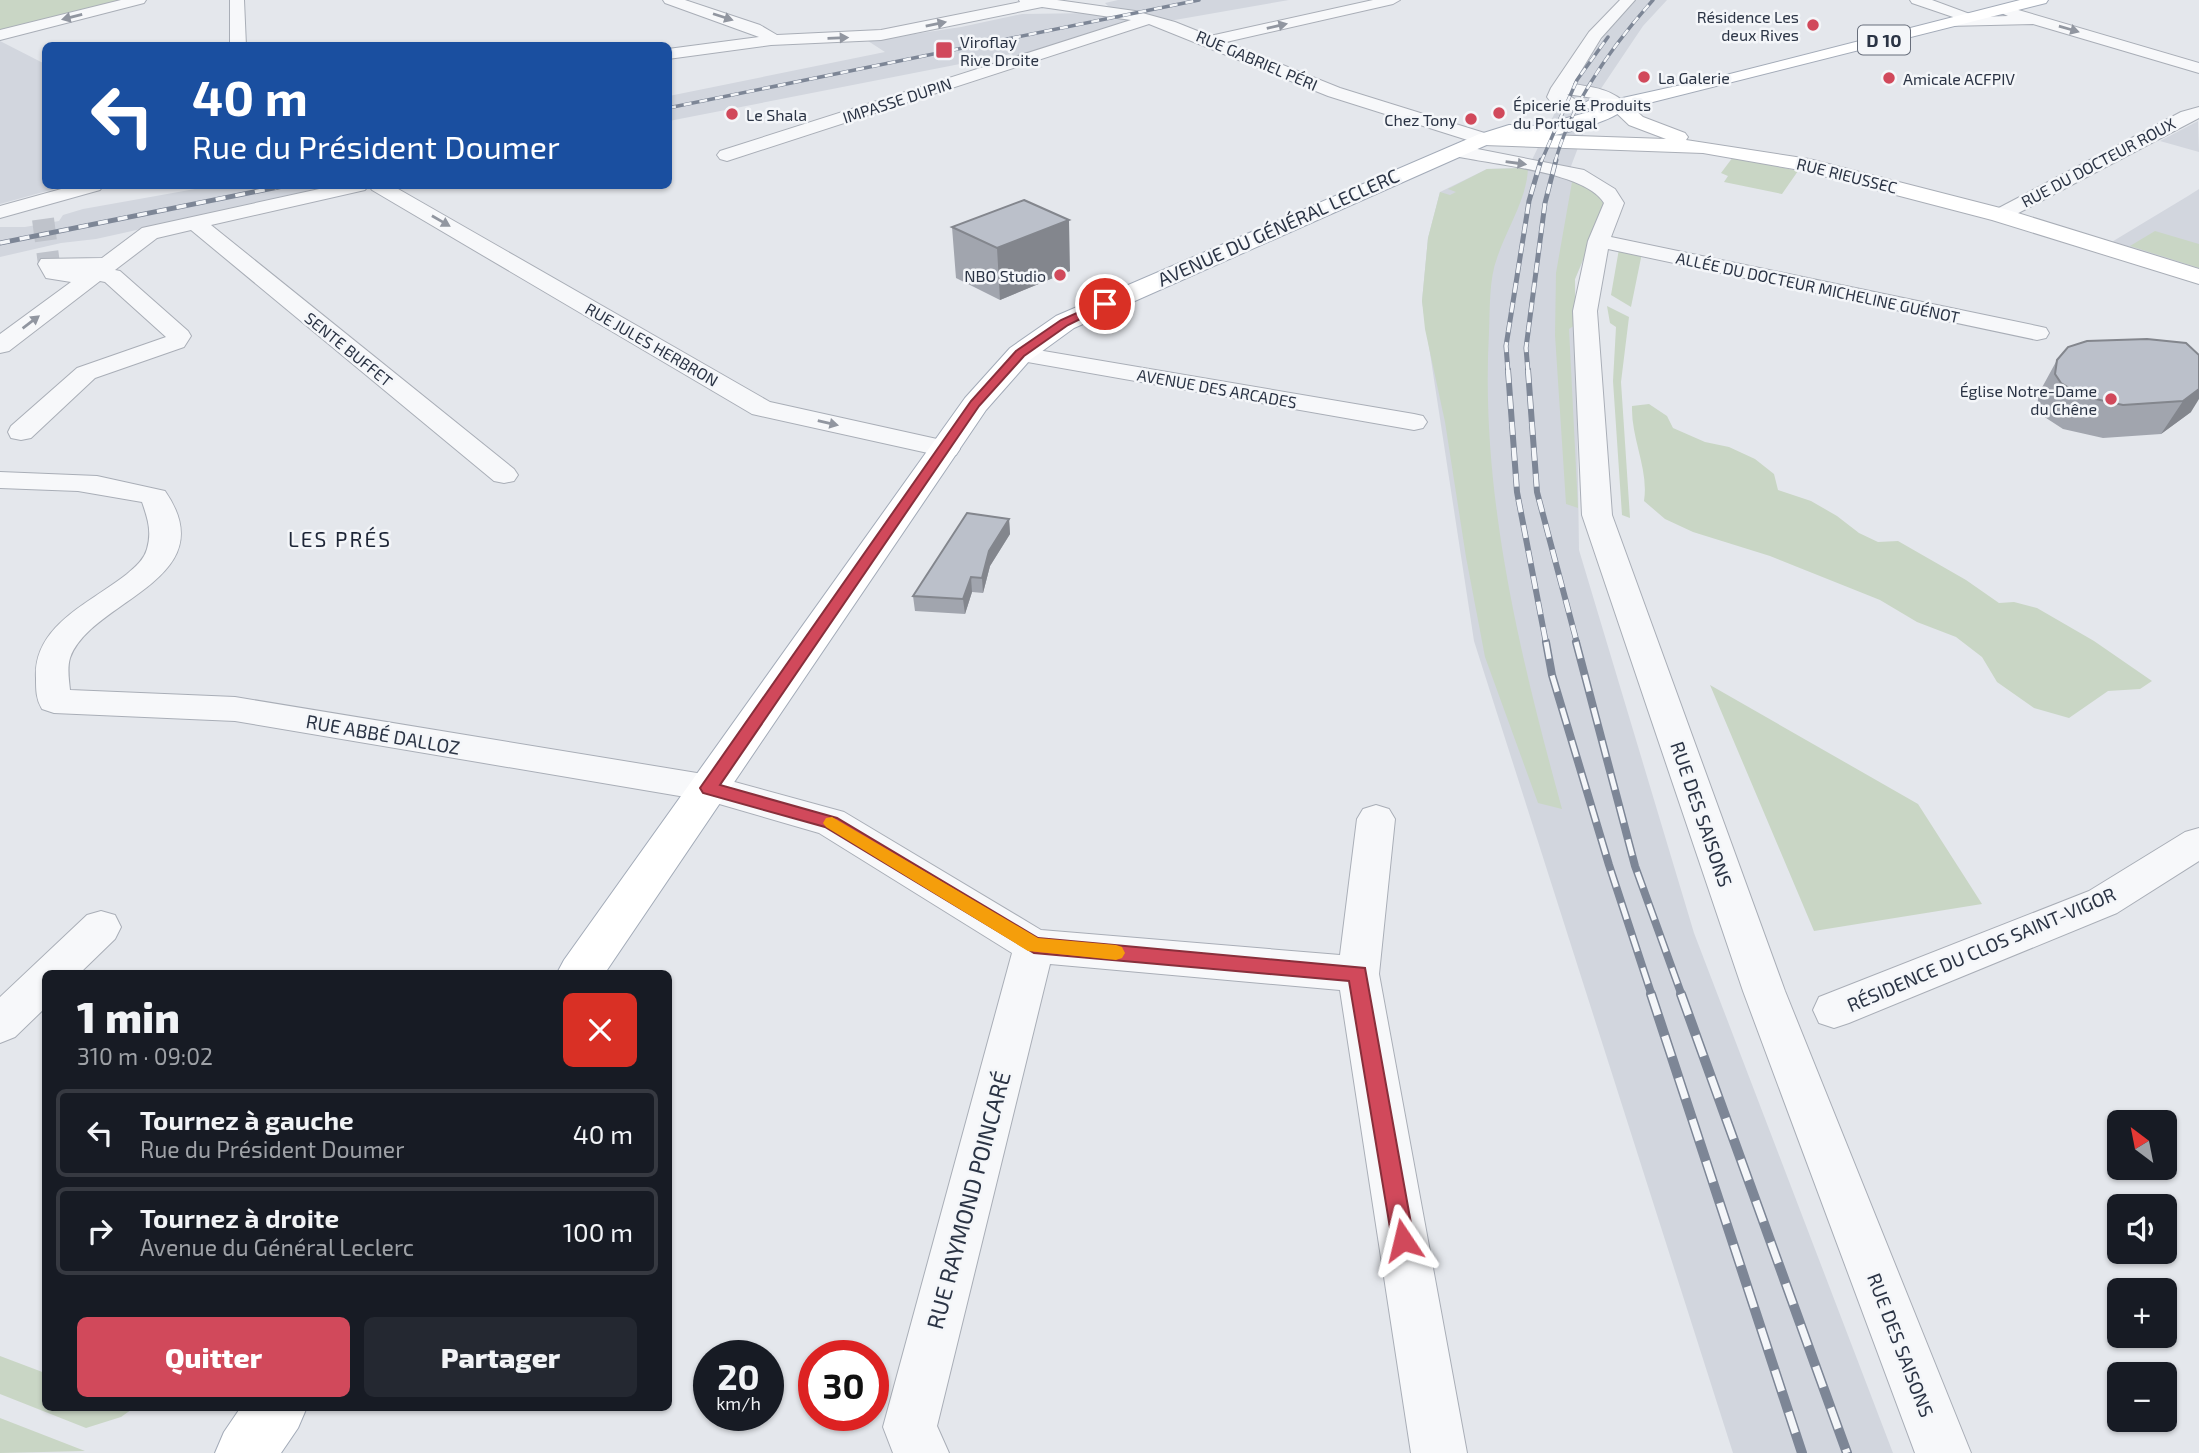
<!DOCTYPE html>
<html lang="fr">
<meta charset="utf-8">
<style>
body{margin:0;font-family:"Exo 2",sans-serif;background:#242831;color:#f1f3f6;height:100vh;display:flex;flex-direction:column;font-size:26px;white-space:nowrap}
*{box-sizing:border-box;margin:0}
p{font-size:23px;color:#9ea1a6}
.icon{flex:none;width:38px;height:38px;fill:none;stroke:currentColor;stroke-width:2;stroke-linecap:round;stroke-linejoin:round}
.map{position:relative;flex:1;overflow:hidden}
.details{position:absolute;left:42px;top:970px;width:630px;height:441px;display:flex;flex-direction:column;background:#171b24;border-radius:10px;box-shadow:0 2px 5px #0004}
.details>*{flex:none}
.hud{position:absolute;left:42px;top:42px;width:630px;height:147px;border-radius:10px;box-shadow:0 2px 5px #0004;background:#1a4fa0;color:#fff;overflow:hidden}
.needle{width:46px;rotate:328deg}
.fabs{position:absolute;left:2107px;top:1110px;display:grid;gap:14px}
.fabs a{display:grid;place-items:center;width:70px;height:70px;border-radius:10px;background:#171b24;box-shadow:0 2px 5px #0004;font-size:35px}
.speed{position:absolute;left:693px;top:1340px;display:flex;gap:14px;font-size:35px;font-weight:700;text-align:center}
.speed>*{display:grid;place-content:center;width:91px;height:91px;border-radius:50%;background:#171b24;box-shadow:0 2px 5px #0004;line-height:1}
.speed small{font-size:18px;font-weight:400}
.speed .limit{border:10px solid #d22;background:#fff;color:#111}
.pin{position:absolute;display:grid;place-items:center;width:60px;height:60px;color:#fff;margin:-30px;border:4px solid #fff;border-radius:50%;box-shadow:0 2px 7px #0007}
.me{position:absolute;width:77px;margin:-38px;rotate:350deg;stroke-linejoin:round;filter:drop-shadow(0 0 5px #0008)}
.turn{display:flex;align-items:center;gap:24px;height:147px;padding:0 35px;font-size:32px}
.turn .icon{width:91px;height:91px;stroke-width:2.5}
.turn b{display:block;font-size:49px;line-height:60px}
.round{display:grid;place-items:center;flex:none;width:74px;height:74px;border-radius:10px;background:#242831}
.overview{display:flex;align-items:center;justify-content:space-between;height:119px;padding:0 35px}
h1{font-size:42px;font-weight:800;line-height:52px}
.action{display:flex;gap:14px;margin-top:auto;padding:14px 35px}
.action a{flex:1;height:80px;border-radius:10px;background:#d1495b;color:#fff;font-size:28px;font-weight:800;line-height:80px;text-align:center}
.action a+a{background:#242831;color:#f1f3f6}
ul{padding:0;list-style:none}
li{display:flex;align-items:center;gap:21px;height:88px;margin:0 14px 10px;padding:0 21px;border:4px solid #363941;border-radius:10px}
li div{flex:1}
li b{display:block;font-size:26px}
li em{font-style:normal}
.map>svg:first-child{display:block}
</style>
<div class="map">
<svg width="2199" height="1453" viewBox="0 0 2199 1453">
<rect width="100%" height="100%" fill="#e4e7ec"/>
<!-- built -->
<path fill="#d2d6de" d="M 1118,0 L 1289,0 L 1169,21 L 1151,17 L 1020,59 L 1011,54 L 669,121 L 669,96 L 885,52 L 868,41 L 961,27 L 1022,14 L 1093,13 L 1111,9 L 1105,3 Z
M 1635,0 L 1667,0 L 1643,26 L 1600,90 L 1568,174 L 1599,195 L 1597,228 L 1575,279 L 1579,550 L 1694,933 L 1893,1453 L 1733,1453 L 1474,641 L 1422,301 L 1428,238 L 1440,192 L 1487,169 L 1528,168 L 1562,98 L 1619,15 Z
M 0,41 L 45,64 L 46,186 L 65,186 L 0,204 Z
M 2198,121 L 2199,152 L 2160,141 Z
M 212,186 L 335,186 L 96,239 L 61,243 L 0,257 L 0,227 L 25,227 L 59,221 L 63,215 L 83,209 Z
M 2199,189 L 2199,271 L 2110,243 L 2188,196 Z"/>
<!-- green -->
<path fill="#c9d6c5" d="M 0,0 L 126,0 L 0,32 Z
M 1733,157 L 1798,171 L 1782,194 L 1724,182 L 1728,176 L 1721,173 Z
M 1528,168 C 1527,199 1507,228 1497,258 C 1489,279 1490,309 1489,332 C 1480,494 1520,655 1562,809 L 1538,803 L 1485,657 L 1466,557 L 1445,422 L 1425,329 L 1422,301 L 1428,238 L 1440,192 L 1450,195 L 1456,192 L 1448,189 L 1487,169 Z
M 1572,182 C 1588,186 1598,191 1605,206 L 1575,279 L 1575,325 L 1569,329 L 1578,508 L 1566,504 L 1555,335 L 1556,273 Z
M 2155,231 L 2199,244 L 2199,268 L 2130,246 Z
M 1619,249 L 1642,253 L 1631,307 L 1611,295 Z
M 1607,306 L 1629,317 L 1621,382 L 1630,518 L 1622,515 L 1613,381 L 1616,327 L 1610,323 Z
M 1649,404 L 1667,416 L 1673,428 L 1705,442 L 1729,447 L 1755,459 L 1774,474 L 1778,490 L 1811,501 L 1837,516 L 1859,533 L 1878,542 L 1898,541 L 1966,580 L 1999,603 L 2014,602 L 2037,608 L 2094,641 L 2152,681 L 2140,689 L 2108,691 L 2069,718 L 2034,708 L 1997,682 L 1982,657 L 1956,637 L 1917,622 L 1880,600 L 1770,556 L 1693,532 L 1665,519 L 1644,501 C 1649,469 1631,439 1632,406 Z
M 1710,685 L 1918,804 L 1982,904 L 1814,931 Z
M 0,1356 L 45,1373 L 46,1407 L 135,1407 L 121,1417 L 86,1428 L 0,1394 Z
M 0,1418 L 85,1451 L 0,1453 Z"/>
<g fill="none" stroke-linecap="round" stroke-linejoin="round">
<!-- street-tunnel -->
<path stroke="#bfc3cb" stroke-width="22" stroke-dasharray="22 11" stroke-linecap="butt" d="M 43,219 L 49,264"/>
<!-- street casing -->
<g stroke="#a9aeb7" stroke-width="2">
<path id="street" d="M 121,0 L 146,0 L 144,3 L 0,40 L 0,30 Z
M 230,0 L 244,0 L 246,46 L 230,46 Z
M 663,0 L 685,0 L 760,25 L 777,35 L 881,30 L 1020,2 L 1019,0 L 1057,0 L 1135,11 L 1175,22 L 1210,36 L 1373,0 L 1400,0 L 1393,4 L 1226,42 L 1340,88 L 1491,135 L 1493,139 L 1491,143 L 1477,143 L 1328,96 L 1149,24 L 727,161 L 720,159 L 717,155 L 720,151 L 1131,20 L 1042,7 L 881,40 L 771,45 L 668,59 L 668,49 L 759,37 L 665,3 Z
M 1620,0 L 1635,0 L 1601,38 L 1573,84 C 1592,87 1613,89 1627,105 L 1624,109 L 1612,109 L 1593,98 L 1567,94 L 1586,107 L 1577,112 L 1550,101 L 1547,97 L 1551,88 L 1589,32 Z
M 1910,0 L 1932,0 L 1978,17 L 2008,16 L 1995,10 L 1998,7 L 2008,7 L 2199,63 L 2199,73 L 2033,24 L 1947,26 L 1945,23 L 1947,20 L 1956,18 L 1912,3 Z
M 2199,107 L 2199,118 L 2007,219 L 1993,219 L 1990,215 L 1993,211 L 2181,112 Z
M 1457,145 L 1584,170 L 1615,189 L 1624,203 L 1611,237 L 2037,326 L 2046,328 L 2049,333 L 2046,338 L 2037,340 L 1608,249 L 1597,311 L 1612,515 L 1785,991 L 1971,1453 L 1915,1453 L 1743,991 L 1582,515 L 1573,311 L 1588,241 L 1604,203 C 1585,171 1487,164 1450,155 L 1447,151 Z
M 72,186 L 103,186 L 100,190 L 0,218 L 0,206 Z
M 333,186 L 368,186 L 365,190 L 211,225 L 514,469 L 518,475 L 514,481 L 504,483 L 494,481 L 191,230 L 157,238 L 115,270 L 120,271 L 188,331 L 191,336 L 184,347 L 95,378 L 31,438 L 21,440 L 11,438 L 8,432 L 11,426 L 77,368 L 166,337 L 105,282 L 100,281 L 9,351 L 0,353 L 0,334 L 71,282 L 46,278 L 38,264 L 41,259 L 102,258 L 142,228 Z
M 369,186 L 393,186 L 770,402 L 946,441 L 956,443 L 960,449 L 956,455 L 946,457 L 752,414 L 372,190 Z
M 1020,347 L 1414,414 L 1423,416 L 1427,422 L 1423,428 L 1414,430 L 1011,359 L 1008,354 L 1011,349 Z
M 0,472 L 97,476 L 165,491 C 227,580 90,600 70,658 C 67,668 69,680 70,690 L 235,697 L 709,775 L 844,812 L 1041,930 L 1340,955 L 1357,819 L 1363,809 L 1376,805 L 1389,809 L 1395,819 L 1379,974 L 1467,1453 L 1411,1453 L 1340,990 L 1050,964 L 937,1426 L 949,1453 L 893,1453 L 883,1427 L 1012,953 L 819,833 L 709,801 L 235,721 L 54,713 L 42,709 C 36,699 36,690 36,678 C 33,625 92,602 127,574 C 135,567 144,560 147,549 C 152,532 148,519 142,502 L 78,491 L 0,488 Z
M 2199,828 L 2199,861 L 2117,913 L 1849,1023 L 1834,1028 L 1819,1023 L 1813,1010 L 1819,997 L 2089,891 L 2185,832 Z
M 101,911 L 115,915 L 121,927 L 115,939 L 80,973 L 46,973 L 46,1007 L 15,1037 L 0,1043 L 0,997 L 87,915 Z"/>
</g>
<!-- secondary casing -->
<g stroke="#a9aeb7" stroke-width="2">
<path id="secondary" d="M 1618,99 L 1625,101 L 1643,117 L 1685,133 L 1688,137 L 1686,140 L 1809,159 L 2008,210 L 2199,269 L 2199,284 L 1992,220 L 1800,170 L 1703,153 L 1484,145 L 1477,143 L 1474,139 L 1477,135 L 1484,133 L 1666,139 L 1629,125 L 1608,105 Z"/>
</g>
<!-- primary casing -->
<g stroke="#a3abb8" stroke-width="2">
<path id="primary" d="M 2020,0 L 2048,0 L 2046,3 L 1625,109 C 1608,123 1563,134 1541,138 C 1522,141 1512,137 1491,143 L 1074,328 L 1030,360 L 986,410 L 605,973 L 557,973 L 564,960 L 965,398 L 1010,348 L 1056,316 L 1477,135 L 1509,125 L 1538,126 L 1596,110 L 1586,108 L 1583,104 L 1593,98 L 1618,99 L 1722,76 Z
M 241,1407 L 307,1407 L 298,1428 L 281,1453 L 215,1453 L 224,1432 Z"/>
</g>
<!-- street -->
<use href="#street" fill="#f7f8fa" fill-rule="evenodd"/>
<!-- secondary -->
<use href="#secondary" fill="#fff" fill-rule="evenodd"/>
<!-- primary -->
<use href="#primary" fill="#fff" fill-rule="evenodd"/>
<!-- rail-far4 casing -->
<g stroke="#7d8696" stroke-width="3.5">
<path id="rail-far4" d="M 668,108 L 1199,0
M 1541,162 L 1577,80 L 1608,37
M 1555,162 C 1571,103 1613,45 1653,0"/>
</g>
<!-- rail-far3 casing -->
<g stroke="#7d8696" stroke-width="5">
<path id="rail-far3" d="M 0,243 L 283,186
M 1508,372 L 1506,346 L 1529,201 L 1541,160
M 1528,372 L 1526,348 L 1545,203 L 1556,160"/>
</g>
<!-- rail-far2 casing -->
<g stroke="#7d8696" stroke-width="6">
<path id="rail-far2" d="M 1508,370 L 1517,492 L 1546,643
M 1528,370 L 1537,492 L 1577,643"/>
</g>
<!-- rail-far1 casing -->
<g stroke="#7d8696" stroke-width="8">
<path id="rail-far1" d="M 1546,642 L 1552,675 L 1609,865 L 1652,996
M 1576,642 L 1635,866 L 1682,996"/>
</g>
<!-- rail casing -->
<g stroke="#7d8696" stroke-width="10">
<path id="rail" d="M 1651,994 L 1802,1453
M 1681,994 L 1847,1453"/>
</g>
<!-- rail-far4 -->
<use href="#rail-far4" stroke="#f4f6f9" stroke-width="2.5" stroke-dasharray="8" stroke-linecap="butt"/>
<!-- rail-far3 -->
<use href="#rail-far3" stroke="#f4f6f9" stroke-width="3.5" stroke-dasharray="10" stroke-linecap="butt"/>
<!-- rail-far2 -->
<use href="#rail-far2" stroke="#f4f6f9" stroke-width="4.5" stroke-dasharray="13" stroke-linecap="butt"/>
<!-- rail-far1 -->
<use href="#rail-far1" stroke="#f4f6f9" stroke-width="5" stroke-dasharray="17" stroke-linecap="butt"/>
<!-- rail -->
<use href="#rail" stroke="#f4f6f9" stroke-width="7" stroke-dasharray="22" stroke-linecap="butt"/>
</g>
<!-- wall -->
<path fill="#a1a5ae" d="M 952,227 L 1070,271 L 1000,300 L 956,278 Z
M 2147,339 L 2191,412 L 2161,434 L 2103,438 L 2063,429 L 2043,416 L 2037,406 L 2039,393 L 2057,360 Z
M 1009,519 L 1010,534 L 990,566 L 983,593 L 972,592 L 965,614 L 915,611 L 913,596 Z"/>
<!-- shaded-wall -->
<path fill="#83868d" d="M 1069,220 L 1070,271 L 1000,300 L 997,248 Z
M 2199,389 L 2199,399 L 2191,412 L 2161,434 L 2183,401 Z
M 1009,519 L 1010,534 L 990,566 L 983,593 L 982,578 L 989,551 Z
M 971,577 L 972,592 L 965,614 L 963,599 Z"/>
<!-- building -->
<path fill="#bbc0ca" stroke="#83868d" stroke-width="2" d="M 1024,200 L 1069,220 L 997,248 L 952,227 Z
M 2147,339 L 2186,343 L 2199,355 L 2199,389 L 2183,401 L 2123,405 L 2082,396 L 2061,383 L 2055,374 L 2057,360 L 2068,347 L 2087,341 Z
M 967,513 L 1009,519 L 989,551 L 982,578 L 971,577 L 963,599 L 913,596 Z"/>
<!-- one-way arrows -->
<defs><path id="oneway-solid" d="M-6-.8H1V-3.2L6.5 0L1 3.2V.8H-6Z" transform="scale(1.75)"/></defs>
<g fill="#9196a0">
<use href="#oneway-solid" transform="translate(72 17) rotate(166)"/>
<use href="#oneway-solid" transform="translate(723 17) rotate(18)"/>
<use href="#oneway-solid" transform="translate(936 24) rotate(-11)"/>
<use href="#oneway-solid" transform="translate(1277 26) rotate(-13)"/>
<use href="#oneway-solid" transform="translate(2069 29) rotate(16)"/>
<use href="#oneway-solid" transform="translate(838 38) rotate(-2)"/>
<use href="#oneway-solid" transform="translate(1516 163) rotate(8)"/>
<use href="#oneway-solid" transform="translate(441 221) rotate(30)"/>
<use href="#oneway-solid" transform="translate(31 322) rotate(-37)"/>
<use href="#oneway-solid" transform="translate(828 423) rotate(13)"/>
</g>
<!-- route -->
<path fill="#d1495b" stroke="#882f3b" stroke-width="2" d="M 1101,302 L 1110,304 L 1068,325 L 1024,356 L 979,406 L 720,785 L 837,818 L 1038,938 L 1365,968 L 1414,1240 L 1411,1248 L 1403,1251 L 1395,1248 L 1392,1240 L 1349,981 L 1034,953 L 825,827 L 703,793 L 700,788 L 971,401 L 1016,351 L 1061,320 Z"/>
<!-- slow -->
<path fill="#f59e0b" d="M 832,817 L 1038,938 L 1116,945 L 1122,947 L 1125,953 L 1122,958 L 1116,960 L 1028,951 L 826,827 L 823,823 L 826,818 Z"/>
<!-- markers -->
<g fill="#d1495b" stroke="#f4f6f9" stroke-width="2.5">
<circle cx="1813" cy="25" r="7"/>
<rect x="935" y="41" width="18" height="18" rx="3.5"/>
<circle cx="1644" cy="77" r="7"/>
<circle cx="1889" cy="78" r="7"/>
<circle cx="1499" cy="113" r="7"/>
<circle cx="732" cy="114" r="7"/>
<circle cx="1471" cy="119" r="7"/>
<circle cx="1060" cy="275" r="7"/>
<circle cx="2111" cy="399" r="7"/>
</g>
<g text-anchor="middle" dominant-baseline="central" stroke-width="5" stroke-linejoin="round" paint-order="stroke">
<!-- far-poi labels -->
<g font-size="16" fill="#2b3445" stroke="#f4f6f9" text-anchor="start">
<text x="1799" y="16" text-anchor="end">Résidence Les<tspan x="1799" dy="18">deux Rives</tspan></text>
<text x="960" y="41">Viroflay<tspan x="960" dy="18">Rive Droite</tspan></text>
<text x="1658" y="77">La Galerie</text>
<text x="1903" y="78">Amicale ACFPIV</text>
<text x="1513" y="104">Épicerie &amp; Produits<tspan x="1513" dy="18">du Portugal</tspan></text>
<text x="746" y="114">Le Shala</text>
<text x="1457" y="119" text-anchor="end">Chez Tony</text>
<text x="1046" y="275" text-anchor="end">NBO Studio</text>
<text x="2097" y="390" text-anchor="end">Église Notre-Dame<tspan x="2097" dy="18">du Chêne</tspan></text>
</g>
<!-- far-street labels -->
<g font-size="16" fill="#2b3445" stroke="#f4f6f9">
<text transform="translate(1257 60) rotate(23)">RUE GABRIEL PÉRI</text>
<text transform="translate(897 100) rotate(-18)">IMPASSE DUPIN</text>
<text transform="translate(2098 162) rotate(-28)">RUE DU DOCTEUR ROUX</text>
<text transform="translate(1847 175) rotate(14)">RUE RIEUSSEC</text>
<text transform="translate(1818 287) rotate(12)">ALLÉE DU DOCTEUR MICHELINE GUÉNOT</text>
<text transform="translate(652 344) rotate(30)">RUE JULES HERBRON</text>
<text transform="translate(349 349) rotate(39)">SENTE BUFFET</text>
<text transform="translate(1217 388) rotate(10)">AVENUE DES ARCADES</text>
</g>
<!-- shield labels -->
<rect fill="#f4f6f9" stroke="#676e7b" stroke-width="2" x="1858" y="25.5" width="52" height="29" rx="5"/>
<g font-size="18" font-weight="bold" fill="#2b3445">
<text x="1884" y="40">D 10</text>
</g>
<!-- street labels -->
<g font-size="19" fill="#2b3445" stroke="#f4f6f9">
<text transform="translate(1278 227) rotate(-24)">AVENUE DU GÉNÉRAL LECLERC</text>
<text transform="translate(383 734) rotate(10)">RUE ABBÉ DALLOZ</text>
<text transform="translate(1702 814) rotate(71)">RUE DES SAISONS</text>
<text transform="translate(1981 949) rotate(-23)">RÉSIDENCE DU CLOS SAINT-VIGOR</text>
<text transform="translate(1901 1345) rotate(69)">RUE DES SAISONS</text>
</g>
<!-- neighbourhood labels -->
<g font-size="21" letter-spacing="2" fill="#1d2536" stroke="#f4f6f9">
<text x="340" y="538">LES PRÉS</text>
</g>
<!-- near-street labels -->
<g font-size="23" fill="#2b3445" stroke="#f4f6f9">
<text transform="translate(968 1200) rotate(-75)">RUE RAYMOND POINCARÉ</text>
</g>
</g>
</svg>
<div class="fabs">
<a><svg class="needle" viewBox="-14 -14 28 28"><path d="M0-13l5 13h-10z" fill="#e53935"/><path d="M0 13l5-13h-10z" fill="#9ea1a6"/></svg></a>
<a><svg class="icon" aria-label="sound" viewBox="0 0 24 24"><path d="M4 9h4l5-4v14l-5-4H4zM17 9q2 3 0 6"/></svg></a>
<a>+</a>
<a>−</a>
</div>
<div class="speed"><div>20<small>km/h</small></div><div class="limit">30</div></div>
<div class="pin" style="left:1105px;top:304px;background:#d93025"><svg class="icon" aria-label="arrive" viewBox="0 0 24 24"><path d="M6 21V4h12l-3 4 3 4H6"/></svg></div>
<svg class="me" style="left:1403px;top:1240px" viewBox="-20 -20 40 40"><path d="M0-17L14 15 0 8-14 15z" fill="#d1495b" stroke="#fff" stroke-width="4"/></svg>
<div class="hud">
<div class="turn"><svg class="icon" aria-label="left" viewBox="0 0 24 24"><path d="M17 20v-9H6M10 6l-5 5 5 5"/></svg><div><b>40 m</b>Rue du Président Doumer</div></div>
</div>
<section class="details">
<div class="overview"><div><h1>1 min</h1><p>310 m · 09:02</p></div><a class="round" style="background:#d93025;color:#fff"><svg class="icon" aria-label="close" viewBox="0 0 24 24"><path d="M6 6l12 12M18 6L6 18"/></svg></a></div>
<ul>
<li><svg class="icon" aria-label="left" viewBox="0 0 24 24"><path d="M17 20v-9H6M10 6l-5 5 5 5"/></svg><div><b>Tournez à gauche</b><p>Rue du Président Doumer</p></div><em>40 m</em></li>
<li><svg class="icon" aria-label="right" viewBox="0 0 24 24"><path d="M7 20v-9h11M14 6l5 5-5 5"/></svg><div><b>Tournez à droite</b><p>Avenue du Général Leclerc</p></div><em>100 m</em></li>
</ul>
<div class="action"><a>Quitter</a><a>Partager</a></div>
</section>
</div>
